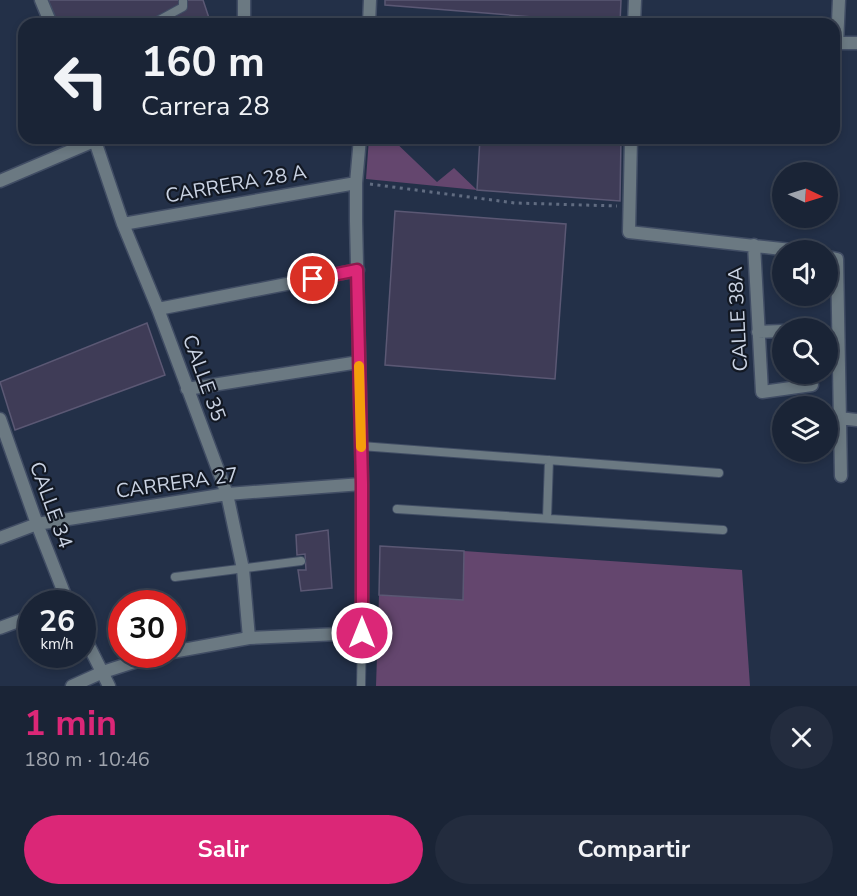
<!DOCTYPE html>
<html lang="es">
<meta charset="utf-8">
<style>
body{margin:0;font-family:"Nunito Sans",sans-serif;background:#232c3e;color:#f1f3f6;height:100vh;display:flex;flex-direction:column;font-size:22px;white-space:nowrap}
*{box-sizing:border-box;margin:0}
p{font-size:20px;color:#9fa4ad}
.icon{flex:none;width:33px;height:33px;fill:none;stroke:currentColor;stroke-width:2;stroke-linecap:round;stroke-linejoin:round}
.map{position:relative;height:686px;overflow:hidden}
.details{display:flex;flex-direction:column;background:#1a2436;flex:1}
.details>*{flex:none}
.hud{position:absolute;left:18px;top:18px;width:822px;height:126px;border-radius:18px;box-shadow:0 3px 9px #0003,0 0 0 2px #384151;background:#1a2436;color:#f1f3f6;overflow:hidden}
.needle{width:39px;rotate:94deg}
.controls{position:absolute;left:772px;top:162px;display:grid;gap:12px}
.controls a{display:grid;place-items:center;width:66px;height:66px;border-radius:50%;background:#1a2436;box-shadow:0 3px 9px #0003,0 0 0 2px #384151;font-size:30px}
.speed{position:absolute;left:18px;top:590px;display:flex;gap:12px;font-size:30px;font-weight:700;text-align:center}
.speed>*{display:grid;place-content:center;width:78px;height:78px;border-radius:50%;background:#1a2436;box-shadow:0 3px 9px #0003,0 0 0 2px #384151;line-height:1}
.speed small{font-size:15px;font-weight:400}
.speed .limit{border:9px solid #d22;background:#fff;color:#111}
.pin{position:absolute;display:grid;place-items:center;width:51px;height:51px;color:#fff;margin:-26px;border:3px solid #fff;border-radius:50%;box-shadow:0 2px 6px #0007}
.me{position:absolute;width:66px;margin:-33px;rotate:0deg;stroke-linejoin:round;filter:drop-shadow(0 0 4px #0008)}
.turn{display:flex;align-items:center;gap:21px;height:126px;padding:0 24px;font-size:27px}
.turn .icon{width:78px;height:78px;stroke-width:2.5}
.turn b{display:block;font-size:42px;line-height:51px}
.round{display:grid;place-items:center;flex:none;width:63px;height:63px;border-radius:32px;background:#232c3e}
.headline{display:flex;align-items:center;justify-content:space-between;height:102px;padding:0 24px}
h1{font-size:36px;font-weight:700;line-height:45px;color:#db2777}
.cta{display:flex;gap:12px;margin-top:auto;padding:12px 24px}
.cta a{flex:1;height:69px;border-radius:36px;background:#db2777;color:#fff;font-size:24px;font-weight:700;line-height:69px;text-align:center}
.cta a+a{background:#232c3e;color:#f1f3f6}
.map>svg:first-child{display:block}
</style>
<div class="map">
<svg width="857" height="686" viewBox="0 0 857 686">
<rect width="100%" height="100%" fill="#233048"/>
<!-- green -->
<path fill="#64466e" d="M 369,138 L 391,138 L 437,182 L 454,168 L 477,190 L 366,179 Z
M 464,551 L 742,570 L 750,686 L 376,686 L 379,595 L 463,600 Z"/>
<!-- building -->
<path fill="#3f3c57" stroke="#5b5874" stroke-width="1.5" d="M 48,0 L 203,0 L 211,24 L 57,24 Z
M 385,0 L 621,0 L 620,24 L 385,5 Z
M 480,138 L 621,138 L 620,201 L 477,190 Z
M 395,211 L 566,224 L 555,379 L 385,365 Z
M 147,323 L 165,375 L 15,430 L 0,382 Z
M 328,530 L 332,588 L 301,591 L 298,570 L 306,570 L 305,554 L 297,555 L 296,535 Z
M 380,546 L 464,551 L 463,600 L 379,595 Z"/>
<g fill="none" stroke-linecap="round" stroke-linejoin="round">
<!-- service casing -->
<g stroke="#414d64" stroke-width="10">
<path id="service" d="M 152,24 L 183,7 L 183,0
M 361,446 L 719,473
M 397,509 L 723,530
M 547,518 L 549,460
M 175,577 L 301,561
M 361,686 L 362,633"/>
</g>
<!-- minor casing -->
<g stroke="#414d64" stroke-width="15">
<path id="minor" d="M 41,0 L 51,24
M 244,24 L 244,0
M 634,24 L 635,0
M 834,43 L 857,43
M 837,44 L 839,0
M 94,138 L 123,224 L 158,309 L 227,494 L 243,569 L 249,638
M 631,138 L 629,232 L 791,250
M 123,224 L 356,183
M 754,245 L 762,392 L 812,385
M 828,257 L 837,259 L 841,476
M 158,309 L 358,270
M 758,332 L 783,331
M 187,389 L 359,362
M 839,418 L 857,420
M 0,419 L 37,524 L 68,603
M 0,538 L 37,524 L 227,494 L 362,484
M 0,628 L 32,616
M 82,632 L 109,686
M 172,652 L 249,638 L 362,633 L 362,484 L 356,221 L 356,183 L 360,138
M 72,686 L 103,672 L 159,654"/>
</g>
<!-- tertiary casing -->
<g stroke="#414d64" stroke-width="15">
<path id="tertiary" d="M 369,24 L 370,0
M 0,181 L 101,138"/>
</g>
<!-- path -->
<path stroke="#616c81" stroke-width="3" stroke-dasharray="3 4.5" stroke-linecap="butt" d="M 370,184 L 515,203 L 617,206"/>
<!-- service -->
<use href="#service" stroke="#6b7982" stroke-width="8"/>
<!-- minor -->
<use href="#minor" stroke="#6b7982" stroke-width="12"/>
<!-- tertiary -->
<use href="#tertiary" stroke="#6b7982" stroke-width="12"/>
</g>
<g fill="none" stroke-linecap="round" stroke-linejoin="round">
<!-- route casing -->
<g stroke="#8e194d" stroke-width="15">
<path id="route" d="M 313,279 L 357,270 L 362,484 L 362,633"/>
</g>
<!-- route -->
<use href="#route" stroke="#db2777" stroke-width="10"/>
<!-- slow -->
<path stroke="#f59e0b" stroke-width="10" d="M 359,366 L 361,447"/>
</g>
<g text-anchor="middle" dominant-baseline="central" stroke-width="4.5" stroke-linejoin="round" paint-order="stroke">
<!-- street labels -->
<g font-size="20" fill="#cad3e3" stroke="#121823">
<text transform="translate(236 184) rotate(-10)">CARRERA 28 A</text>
<text transform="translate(738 319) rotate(-93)">CALLE 38A</text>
<text transform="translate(204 378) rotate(70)">CALLE 35</text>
<text transform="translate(177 483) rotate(-8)">CARRERA 27</text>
<text transform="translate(51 505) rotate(70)">CALLE 34</text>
</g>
</g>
</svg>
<div class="controls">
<a><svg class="needle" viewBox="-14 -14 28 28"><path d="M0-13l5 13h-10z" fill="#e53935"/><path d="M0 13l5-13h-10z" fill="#9fa4ad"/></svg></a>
<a><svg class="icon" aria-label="sound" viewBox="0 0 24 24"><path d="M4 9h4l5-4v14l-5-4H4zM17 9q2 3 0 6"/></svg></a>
<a><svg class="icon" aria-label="search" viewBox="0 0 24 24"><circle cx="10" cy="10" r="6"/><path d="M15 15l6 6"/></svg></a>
<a><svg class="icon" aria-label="layers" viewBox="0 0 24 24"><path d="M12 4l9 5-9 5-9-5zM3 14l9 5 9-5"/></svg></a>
</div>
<div class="speed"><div>26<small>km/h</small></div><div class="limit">30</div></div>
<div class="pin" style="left:313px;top:279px;background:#d93025"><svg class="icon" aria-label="arrive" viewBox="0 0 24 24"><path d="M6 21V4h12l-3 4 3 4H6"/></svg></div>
<svg class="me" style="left:362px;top:633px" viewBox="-20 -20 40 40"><circle r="17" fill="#db2777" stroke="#fff" stroke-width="3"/><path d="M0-11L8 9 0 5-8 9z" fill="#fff"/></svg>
<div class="hud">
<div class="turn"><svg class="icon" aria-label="left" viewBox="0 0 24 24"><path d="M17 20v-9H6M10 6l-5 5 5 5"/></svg><div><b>160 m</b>Carrera 28</div></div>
</div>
</div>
<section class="details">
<div class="headline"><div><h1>1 min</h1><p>180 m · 10:46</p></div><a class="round"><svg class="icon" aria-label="close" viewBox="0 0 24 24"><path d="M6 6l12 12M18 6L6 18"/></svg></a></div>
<div class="cta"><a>Salir</a><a>Compartir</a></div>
</section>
